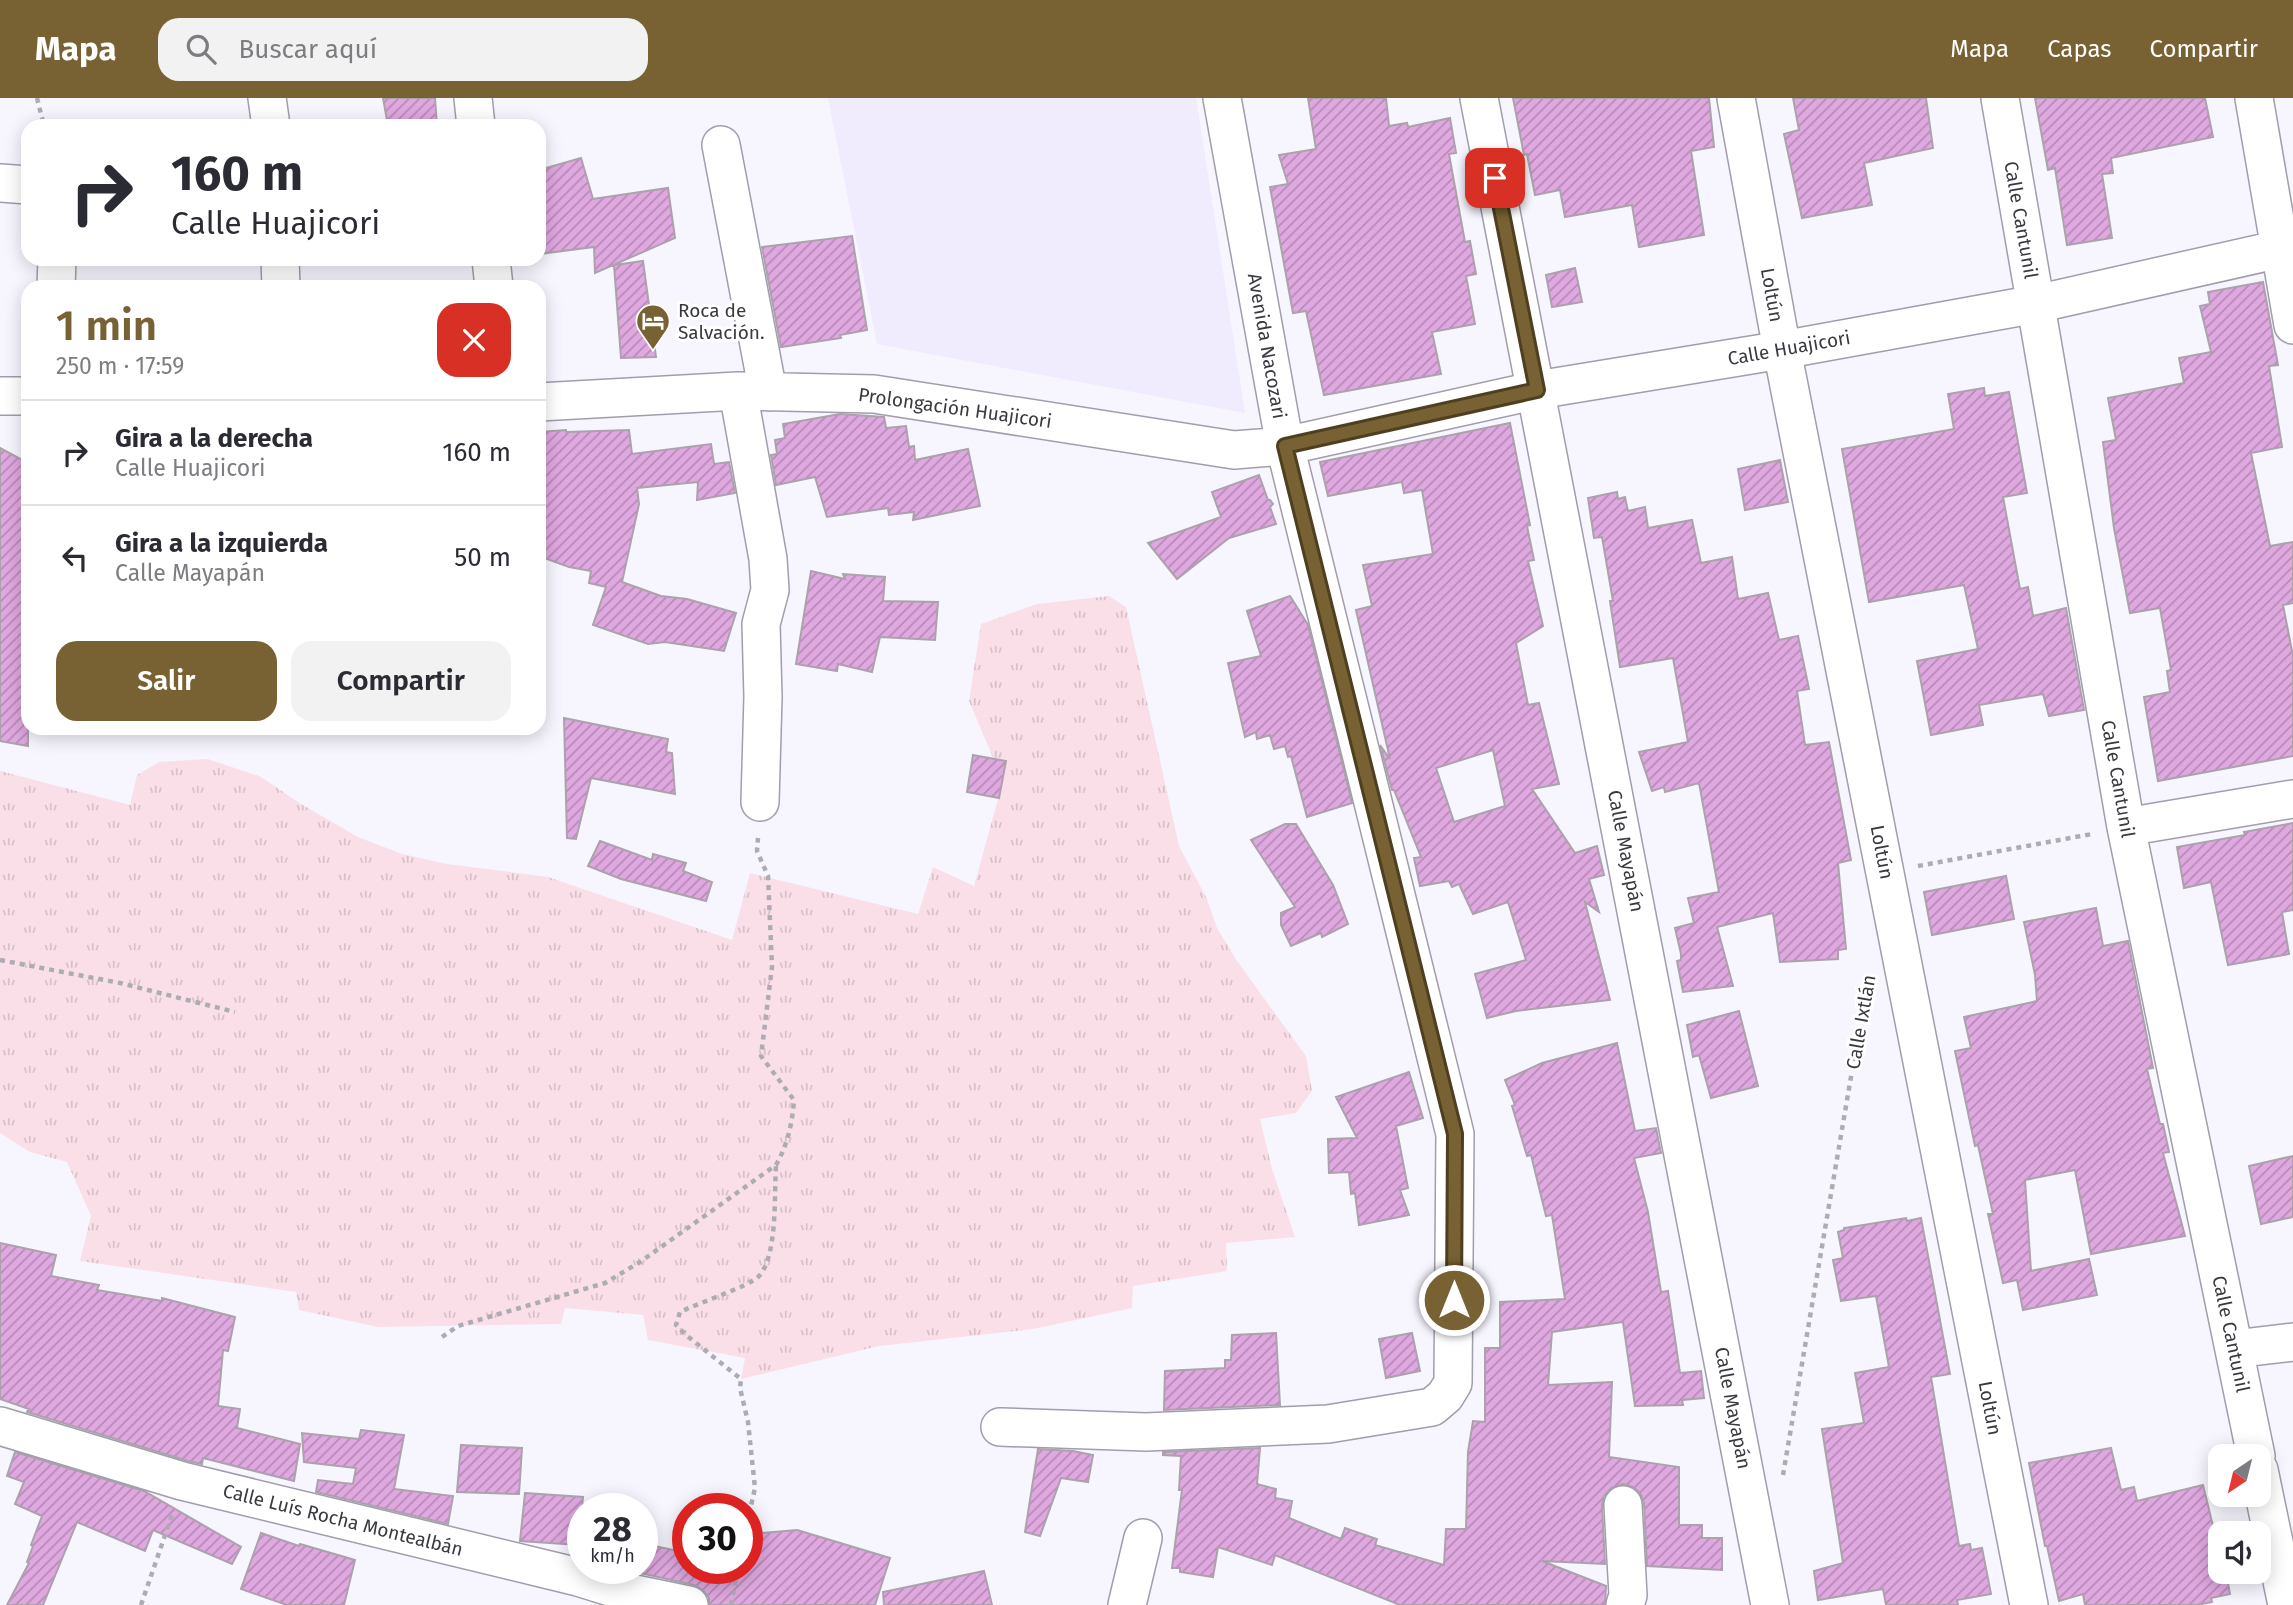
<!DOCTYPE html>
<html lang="es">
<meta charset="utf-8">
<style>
body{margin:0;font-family:"Fira Sans",sans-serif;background:#f2f2f3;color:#2b2b33;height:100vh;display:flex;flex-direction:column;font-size:26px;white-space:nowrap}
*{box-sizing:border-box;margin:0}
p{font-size:23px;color:#7c7c81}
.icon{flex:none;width:38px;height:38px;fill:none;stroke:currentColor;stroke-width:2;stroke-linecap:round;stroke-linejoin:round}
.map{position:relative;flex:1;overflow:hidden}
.side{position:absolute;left:21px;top:182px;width:525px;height:455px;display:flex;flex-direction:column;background:#fff;border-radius:21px;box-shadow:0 4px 18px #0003}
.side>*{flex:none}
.hud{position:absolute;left:21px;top:21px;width:525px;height:147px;border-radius:21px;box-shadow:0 4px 18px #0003;background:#fff;color:#2b2b33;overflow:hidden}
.needle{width:46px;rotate:215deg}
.controls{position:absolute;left:2208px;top:1346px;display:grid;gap:14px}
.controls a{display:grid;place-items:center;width:63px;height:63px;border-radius:14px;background:#fff;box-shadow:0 4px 18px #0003;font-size:35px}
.speed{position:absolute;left:567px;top:1395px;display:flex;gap:14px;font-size:35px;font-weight:700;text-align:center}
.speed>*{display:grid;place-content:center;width:91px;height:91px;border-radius:50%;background:#fff;box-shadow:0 4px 18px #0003;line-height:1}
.speed small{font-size:18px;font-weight:400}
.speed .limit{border:10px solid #d22;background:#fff;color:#111}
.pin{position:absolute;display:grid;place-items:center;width:60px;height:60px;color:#fff;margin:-30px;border-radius:14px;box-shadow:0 4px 10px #0006}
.me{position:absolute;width:77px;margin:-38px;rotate:0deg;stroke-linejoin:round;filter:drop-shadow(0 0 5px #0008)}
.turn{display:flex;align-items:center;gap:24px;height:147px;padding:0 35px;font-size:32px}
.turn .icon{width:91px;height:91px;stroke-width:2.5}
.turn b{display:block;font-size:49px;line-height:60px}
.round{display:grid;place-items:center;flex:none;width:74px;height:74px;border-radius:21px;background:#f2f2f3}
.head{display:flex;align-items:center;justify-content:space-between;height:119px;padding:0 35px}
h1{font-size:42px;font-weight:600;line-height:52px;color:#786132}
.button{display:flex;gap:14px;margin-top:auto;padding:14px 35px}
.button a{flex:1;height:80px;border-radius:21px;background:#786132;color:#fff;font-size:28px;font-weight:600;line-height:80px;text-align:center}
.button a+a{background:#f2f2f3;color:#2b2b33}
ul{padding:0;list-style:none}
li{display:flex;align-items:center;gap:21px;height:105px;padding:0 35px;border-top:2px solid #e1e1e2}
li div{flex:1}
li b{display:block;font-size:26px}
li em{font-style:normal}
header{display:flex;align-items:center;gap:42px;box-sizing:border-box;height:98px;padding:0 35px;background:#786132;color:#fff}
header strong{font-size:33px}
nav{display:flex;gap:38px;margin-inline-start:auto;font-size:24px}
.search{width:490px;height:63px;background:#f2f2f3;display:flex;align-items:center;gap:18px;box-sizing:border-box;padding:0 24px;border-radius:21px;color:#7c7c81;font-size:26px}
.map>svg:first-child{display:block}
</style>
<header>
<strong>Mapa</strong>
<div class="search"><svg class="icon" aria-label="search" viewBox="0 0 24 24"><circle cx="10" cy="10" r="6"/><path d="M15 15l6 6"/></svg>Buscar aquí</div>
<nav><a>Mapa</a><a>Capas</a><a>Compartir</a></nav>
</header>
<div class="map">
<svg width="2293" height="1507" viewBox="0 0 2293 1507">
<defs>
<pattern id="grass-tufts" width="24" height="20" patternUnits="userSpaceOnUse" patternTransform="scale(1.75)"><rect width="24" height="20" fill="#fbdfe8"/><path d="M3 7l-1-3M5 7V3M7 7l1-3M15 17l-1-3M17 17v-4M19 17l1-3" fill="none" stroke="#d8c0c8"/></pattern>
<pattern id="building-hatch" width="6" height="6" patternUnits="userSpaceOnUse" patternTransform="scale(1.75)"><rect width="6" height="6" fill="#e0a8e0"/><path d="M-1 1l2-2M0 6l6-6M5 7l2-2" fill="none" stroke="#b78ab7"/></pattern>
</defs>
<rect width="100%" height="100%" fill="#f7f5fe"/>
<!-- built -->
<path fill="#f0ebfd" d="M 828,0 L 1196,0 L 1245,315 L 877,246 Z"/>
<!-- grass -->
<path fill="url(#grass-tufts)" d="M 1109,498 L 1126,509 L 1179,748 L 1207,801 L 1217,830 L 1237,863 L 1306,958 L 1312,993 L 1296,1015 L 1260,1021 L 1272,1071 L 1295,1139 L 1226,1145 L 1227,1173 L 1133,1188 L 1132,1210 L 1033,1231 L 879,1248 L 741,1281 L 745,1260 L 648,1242 L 643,1217 L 565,1210 L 561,1226 L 378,1229 L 299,1212 L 296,1194 L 80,1163 L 91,1118 L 67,1064 L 30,1054 L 0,1035 L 0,673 L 130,707 L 137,677 L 159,664 L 208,661 L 261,679 L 301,706 L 358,739 L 402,756 L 447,766 L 548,779 L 732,842 L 750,775 L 918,816 L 933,769 L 974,788 L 1003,683 L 969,603 L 981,526 L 1037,506 Z"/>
<!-- building -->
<path fill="url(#building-hatch)" stroke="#aca1ac" stroke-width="2" fill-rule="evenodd" d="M 383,0 L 435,0 L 437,28 L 388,28 Z
M 1308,0 L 1386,0 L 1389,28 L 1407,25 L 1408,29 L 1450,20 L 1456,55 L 1449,56 L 1465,144 L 1470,143 L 1476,176 L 1466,178 L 1475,226 L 1432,234 L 1441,276 L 1324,297 L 1306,213 L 1293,215 L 1270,89 L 1288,86 L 1279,57 L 1316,51 Z
M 1513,0 L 1709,0 L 1714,49 L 1691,53 L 1704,137 L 1639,149 L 1632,107 L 1565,119 L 1560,92 L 1535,97 L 1527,56 L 1524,57 Z
M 1793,0 L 1926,0 L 1933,50 L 1864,65 L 1872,107 L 1802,120 L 1784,36 L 1799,32 Z
M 2035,0 L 2205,0 L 2213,39 L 2111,60 L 2113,75 L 2102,76 L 2112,140 L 2067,147 L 2055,70 L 2048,72 Z
M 581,60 L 593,101 L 668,90 L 675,140 L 595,175 L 594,149 L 539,156 L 539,72 Z
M 852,138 L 867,232 L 840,237 L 841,240 L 781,249 L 762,149 Z
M 643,163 L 656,259 L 621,260 L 614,167 Z
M 1575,170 L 1582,204 L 1552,209 L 1546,177 Z
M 2263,184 L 2278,267 L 2269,268 L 2282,349 L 2251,355 L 2270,448 L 2293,444 L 2293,505 L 2283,507 L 2293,558 L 2293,658 L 2158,683 L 2144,599 L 2170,594 L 2167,573 L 2171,572 L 2160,510 L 2130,515 L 2114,430 L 2103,344 L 2116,342 L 2108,300 L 2184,285 L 2179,260 L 2211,254 L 2200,208 L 2210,206 L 2208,194 Z
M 1984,290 L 1985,298 L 2009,294 L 2027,395 L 2003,399 L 2020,491 L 2028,489 L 2033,518 L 2066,510 L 2084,612 L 2049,618 L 2043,596 L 1979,607 L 1983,627 L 1931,637 L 1917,563 L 1978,551 L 1964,487 L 1869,504 L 1842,351 L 1954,331 L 1948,296 Z
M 840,316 L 884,319 L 886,330 L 906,328 L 909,349 L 914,348 L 915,362 L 968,351 L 980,408 L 913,422 L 914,414 L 889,417 L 888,410 L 827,419 L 815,379 L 776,387 L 771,357 L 777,356 L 775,342 L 785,340 L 783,326 Z
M 1510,325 L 1530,427 L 1527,428 L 1534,462 L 1528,463 L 1543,528 L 1516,545 L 1528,607 L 1539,605 L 1559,686 L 1532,691 L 1575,755 L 1597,748 L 1604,777 L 1589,781 L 1599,814 L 1585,804 L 1610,902 L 1516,913 L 1487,920 L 1475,876 L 1526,862 L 1508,804 L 1473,816 L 1459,786 L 1452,789 L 1449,783 L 1420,788 L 1414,760 L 1421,759 L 1394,692 L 1392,692 L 1380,647 L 1390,661 L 1356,512 L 1372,508 L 1363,467 L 1433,456 L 1422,392 L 1404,395 L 1402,384 L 1328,398 L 1320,364 ZM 1493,652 L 1505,708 L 1454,724 L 1436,670 Z
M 566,332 L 566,334 L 629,332 L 632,356 L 711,346 L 714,366 L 729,364 L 735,395 L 697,402 L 698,384 L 637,390 L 639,406 L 622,484 L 661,498 L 687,501 L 736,515 L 724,553 L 665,544 L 648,546 L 593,527 L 606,489 L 589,485 L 591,473 L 569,469 L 539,458 L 539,334 Z
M 0,350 L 28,365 L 28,648 L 0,643 Z
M 1780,362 L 1788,404 L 1745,412 L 1738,371 Z
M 1259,377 L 1268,402 L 1270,402 L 1273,406 L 1270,409 L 1276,426 L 1229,440 L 1177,481 L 1148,445 L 1221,419 L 1212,394 Z
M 1617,394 L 1618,401 L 1625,399 L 1628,413 L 1645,409 L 1648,430 L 1692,422 L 1701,465 L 1732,459 L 1738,501 L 1768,495 L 1779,542 L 1798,538 L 1809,591 L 1797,593 L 1805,647 L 1829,644 L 1851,762 L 1838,765 L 1846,851 L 1838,852 L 1838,861 L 1780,864 L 1773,815 L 1717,829 L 1733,888 L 1683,894 L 1677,863 L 1681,862 L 1681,856 L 1675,830 L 1694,825 L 1688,800 L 1719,794 L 1699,685 L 1665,694 L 1664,689 L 1652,693 L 1639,654 L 1688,644 L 1673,560 L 1620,569 L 1610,503 L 1613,503 L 1602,439 L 1594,440 L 1588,400 Z
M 811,473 L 845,481 L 843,476 L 885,479 L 883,503 L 938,504 L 935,542 L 880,539 L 872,574 L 838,566 L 837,573 L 796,566 Z
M 1290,498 L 1308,527 L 1352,705 L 1307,719 L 1291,658 L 1288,659 L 1285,648 L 1274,651 L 1270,637 L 1257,641 L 1256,634 L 1245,639 L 1228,565 L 1261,558 L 1247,513 Z
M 564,620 L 668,641 L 666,654 L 672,655 L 675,696 L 591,680 L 576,741 L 567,740 Z
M 973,657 L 1006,663 L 999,700 L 967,694 Z
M 2293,725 L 2293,812 L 2282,814 L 2289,856 L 2228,867 L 2211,784 L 2184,790 L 2177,749 L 2245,737 L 2244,734 Z
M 1285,726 L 1296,726 L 1333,787 L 1348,826 L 1322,839 L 1321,835 L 1291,848 L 1281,827 L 1281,815 L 1295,809 L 1251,742 Z
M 600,743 L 652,762 L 653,756 L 686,765 L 683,773 L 712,784 L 706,803 L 621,781 L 588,768 Z
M 2006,778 L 2014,821 L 1932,837 L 1924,794 Z
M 2096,810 L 2103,848 L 2128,843 L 2153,970 L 2147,971 L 2160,1026 L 2163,1026 L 2169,1054 L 2163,1055 L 2185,1138 L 2091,1156 L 2075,1072 L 2025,1082 L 2031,1173 L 2089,1161 L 2097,1197 L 2023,1212 L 2017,1182 L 2003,1185 L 1988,1116 L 1993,1116 L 1978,1047 L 1975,1048 L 1955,953 L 1971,950 L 1964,919 L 2037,903 L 2035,877 L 2024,824 Z
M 1739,913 L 1758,988 L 1711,1000 L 1699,957 L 1693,959 L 1687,927 Z
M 1617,945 L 1635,1033 L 1656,1030 L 1661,1055 L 1634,1060 L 1648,1114 L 1661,1194 L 1668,1193 L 1680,1275 L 1701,1273 L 1704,1300 L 1682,1302 L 1683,1307 L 1635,1308 L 1623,1224 L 1552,1234 L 1548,1287 L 1612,1284 L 1609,1359 L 1679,1369 L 1679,1427 L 1702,1427 L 1702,1440 L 1722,1440 L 1722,1472 L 1647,1468 L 1644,1405 L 1640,1395 L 1633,1389 L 1623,1386 L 1611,1390 L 1604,1398 L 1602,1408 L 1605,1466 L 1542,1463 L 1606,1488 L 1605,1507 L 1400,1507 L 1275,1457 L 1272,1467 L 1218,1449 L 1213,1479 L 1180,1474 L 1180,1470 L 1172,1470 L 1182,1392 L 1179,1392 L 1181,1358 L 1163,1357 L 1163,1354 L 1260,1350 L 1257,1386 L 1276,1391 L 1275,1400 L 1292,1403 L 1289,1420 L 1341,1441 L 1345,1430 L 1377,1441 L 1375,1447 L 1444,1467 L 1446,1431 L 1466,1431 L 1468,1354 L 1473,1323 L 1485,1324 L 1485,1250 L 1500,1250 L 1500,1204 L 1565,1201 L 1552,1117 L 1546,1118 L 1531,1057 L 1527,1058 L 1512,1008 L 1515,1007 L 1505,982 L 1542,965 Z
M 1409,974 L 1423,1020 L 1396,1028 L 1408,1090 L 1400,1092 L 1409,1117 L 1359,1127 L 1355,1095 L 1351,1096 L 1349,1074 L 1329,1075 L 1328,1041 L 1357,1040 L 1336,999 Z
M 2293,1058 L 2293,1119 L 2261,1126 L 2249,1068 Z
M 1906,1120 L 1907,1123 L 1921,1120 L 1950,1276 L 1931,1279 L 1959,1448 L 1970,1446 L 1971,1452 L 1982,1450 L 1991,1496 L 1957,1502 L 1958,1507 L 1886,1507 L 1883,1491 L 1818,1502 L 1814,1473 L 1843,1465 L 1822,1331 L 1864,1325 L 1855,1275 L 1889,1269 L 1876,1198 L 1841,1203 L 1833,1162 L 1843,1160 L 1838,1134 L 1844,1132 L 1844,1130 Z
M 0,1145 L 56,1157 L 51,1178 L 99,1187 L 97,1192 L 162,1203 L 162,1200 L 235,1219 L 228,1253 L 223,1252 L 218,1308 L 240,1311 L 237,1330 L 300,1346 L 294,1383 L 203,1360 L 202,1366 L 188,1363 L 27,1314 L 29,1311 L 0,1301 Z
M 1276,1235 L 1280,1307 L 1164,1312 L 1165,1273 L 1225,1270 L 1225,1262 L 1231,1262 L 1232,1237 Z
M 1412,1235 L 1420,1273 L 1386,1280 L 1379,1241 Z
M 361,1332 L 404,1337 L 394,1391 L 453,1398 L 448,1426 L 316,1394 L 318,1382 L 353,1386 L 356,1370 L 304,1364 L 302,1335 L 359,1341 Z
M 461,1347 L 522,1350 L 519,1396 L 457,1394 Z
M 2111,1350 L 2121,1392 L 2134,1389 L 2137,1403 L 2203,1387 L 2214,1432 L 2217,1432 L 2221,1455 L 2221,1474 L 2226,1474 L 2230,1496 L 2211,1500 L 2212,1504 L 2197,1507 L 2085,1507 L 2083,1496 L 2059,1503 L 2047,1448 L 2045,1448 L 2029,1365 Z
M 1038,1351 L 1073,1353 L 1093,1357 L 1088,1384 L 1061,1380 L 1040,1438 L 1025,1434 Z
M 15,1354 L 144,1393 L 241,1449 L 232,1466 L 153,1432 L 145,1453 L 77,1424 L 43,1507 L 7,1507 L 29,1465 L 27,1464 L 33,1448 L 31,1447 L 42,1418 L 15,1406 L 24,1384 L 7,1378 Z
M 525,1395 L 583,1399 L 579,1447 L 520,1443 Z
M 797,1432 L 890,1460 L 875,1507 L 709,1507 L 709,1500 L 703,1492 L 694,1487 L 640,1475 L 645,1446 L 688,1455 L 688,1470 L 747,1470 L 747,1460 L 754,1459 L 752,1436 Z
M 261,1435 L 299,1448 L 300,1446 L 355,1462 L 344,1507 L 287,1507 L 241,1491 Z
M 984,1473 L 992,1507 L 884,1507 L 883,1494 Z"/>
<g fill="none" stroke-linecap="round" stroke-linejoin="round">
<!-- minor casing -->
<g stroke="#a19dab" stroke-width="40">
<path id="minor" d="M 267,0 L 271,28
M 473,0 L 476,28
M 1479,0 L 1770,1507
M 1736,0 L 1782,252 L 2029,1507
M 2000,0 L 2126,729 L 2256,1358
M 2254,0 L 2293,227
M 721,47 L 768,294
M 0,85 L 28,87
M 280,161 L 281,189
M 491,161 L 494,189
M 56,189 L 57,161
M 738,293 L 768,461 L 770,492 L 761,526 L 763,599 L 760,704
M 0,298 L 28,298
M 539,304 L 738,293 L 874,296 L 1234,352 L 1285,348 L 1537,292 L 1782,252 L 2036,206 L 2293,148
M 2126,729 L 2293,701
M 2234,1251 L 2293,1244
M 0,1328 L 182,1383 L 578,1479 L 626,1494 L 689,1507
M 1000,1329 L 1146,1334 L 1328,1326 L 1432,1309 L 1445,1298 L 1453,1285 L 1455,1036 L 1285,348 L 1222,0
M 2259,1372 L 2287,1507
M 1623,1407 L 1628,1497 L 1625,1507
M 1127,1507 L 1143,1440"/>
</g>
<!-- path -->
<path stroke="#aeacb3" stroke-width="4.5" stroke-dasharray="5 5" stroke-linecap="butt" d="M 37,0 L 44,28
M 1918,768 L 2092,736
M 0,862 L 120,885 L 235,914
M 442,1239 L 458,1228 L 605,1185 L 640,1164 L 776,1067 C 788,1046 792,1026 794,1002 L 761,958 L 772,869 L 768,778 L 757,753 L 758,740
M 1783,1377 L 1867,885
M 747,1426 L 755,1390 L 748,1324 L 740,1290 L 741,1281 L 686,1237 L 676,1227 L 680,1214 C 696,1206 749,1188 758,1179 C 778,1160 774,1095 776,1068
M 141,1507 L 172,1417
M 731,1507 L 738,1470"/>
<!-- minor -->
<use href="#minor" stroke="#fff" stroke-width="37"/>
</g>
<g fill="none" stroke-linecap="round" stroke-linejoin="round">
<!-- route casing -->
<g stroke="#4e3f20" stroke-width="18">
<path id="route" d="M 1454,1202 L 1455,1036 L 1285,348 L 1537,292 L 1495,80"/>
</g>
<!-- route -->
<use href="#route" stroke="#786132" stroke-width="12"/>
</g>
<!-- icons -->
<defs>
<g id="hotel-pin" transform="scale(1.75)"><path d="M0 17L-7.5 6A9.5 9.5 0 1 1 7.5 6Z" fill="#786132" stroke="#fff"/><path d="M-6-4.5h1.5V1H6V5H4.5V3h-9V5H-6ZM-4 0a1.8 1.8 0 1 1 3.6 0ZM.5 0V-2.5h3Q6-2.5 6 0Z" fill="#fff"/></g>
</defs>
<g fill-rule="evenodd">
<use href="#hotel-pin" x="653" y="223"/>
</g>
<g text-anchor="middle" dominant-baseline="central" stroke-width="6" stroke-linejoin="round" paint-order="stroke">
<!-- street labels -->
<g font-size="19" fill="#3b393f" stroke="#fff">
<text transform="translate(2021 122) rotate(80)">Calle Cantunil</text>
<text transform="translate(1772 197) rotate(80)">Loltún</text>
<text transform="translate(1267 248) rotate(80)">Avenida Nacozari</text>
<text transform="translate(1789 250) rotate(-10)">Calle Huajicori</text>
<text transform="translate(955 310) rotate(8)">Prolongación Huajicori</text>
<text transform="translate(2118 681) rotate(80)">Calle Cantunil</text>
<text transform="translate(1626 753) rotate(79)">Calle Mayapán</text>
<text transform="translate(1882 754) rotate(79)">Loltún</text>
<text transform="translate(1861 924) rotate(-80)">Calle Ixtlán</text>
<text transform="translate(2231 1236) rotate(78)">Calle Cantunil</text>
<text transform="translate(1733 1310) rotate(79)">Calle Mayapán</text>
<text transform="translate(1990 1310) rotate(79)">Loltún</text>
<text transform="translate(343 1422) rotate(14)">Calle Luís Rocha Montealbán</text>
</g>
<!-- poi labels -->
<g font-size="19" fill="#3b393f" stroke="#fff" text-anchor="start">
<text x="678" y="212">Roca de<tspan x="678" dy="22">Salvación.</tspan></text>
</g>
</g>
</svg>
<div class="controls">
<a><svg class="needle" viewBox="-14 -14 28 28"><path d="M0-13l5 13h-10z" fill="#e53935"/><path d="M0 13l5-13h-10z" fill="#7c7c81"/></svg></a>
<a><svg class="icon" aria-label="sound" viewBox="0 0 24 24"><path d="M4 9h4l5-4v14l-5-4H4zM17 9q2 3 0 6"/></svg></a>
</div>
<div class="speed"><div>28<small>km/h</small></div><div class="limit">30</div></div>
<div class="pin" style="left:1495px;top:80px;background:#d93025"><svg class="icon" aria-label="arrive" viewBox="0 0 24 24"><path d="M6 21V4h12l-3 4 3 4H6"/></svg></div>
<svg class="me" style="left:1454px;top:1202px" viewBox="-20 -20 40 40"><circle r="17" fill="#786132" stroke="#fff" stroke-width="3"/><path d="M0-11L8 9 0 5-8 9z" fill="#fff"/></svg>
<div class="hud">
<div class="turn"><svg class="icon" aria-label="right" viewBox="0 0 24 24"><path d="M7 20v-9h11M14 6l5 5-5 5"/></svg><div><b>160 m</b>Calle Huajicori</div></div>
</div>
<section class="side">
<div class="head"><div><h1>1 min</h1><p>250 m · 17:59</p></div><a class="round" style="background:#d93025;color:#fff"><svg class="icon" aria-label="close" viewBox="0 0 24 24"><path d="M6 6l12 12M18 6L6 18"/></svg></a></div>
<ul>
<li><svg class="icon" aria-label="right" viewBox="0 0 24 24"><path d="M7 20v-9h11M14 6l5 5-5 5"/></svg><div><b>Gira a la derecha</b><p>Calle Huajicori</p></div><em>160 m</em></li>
<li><svg class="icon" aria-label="left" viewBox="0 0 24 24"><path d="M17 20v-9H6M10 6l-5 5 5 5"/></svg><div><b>Gira a la izquierda</b><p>Calle Mayapán</p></div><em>50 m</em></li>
</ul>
<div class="button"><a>Salir</a><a>Compartir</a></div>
</section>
</div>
